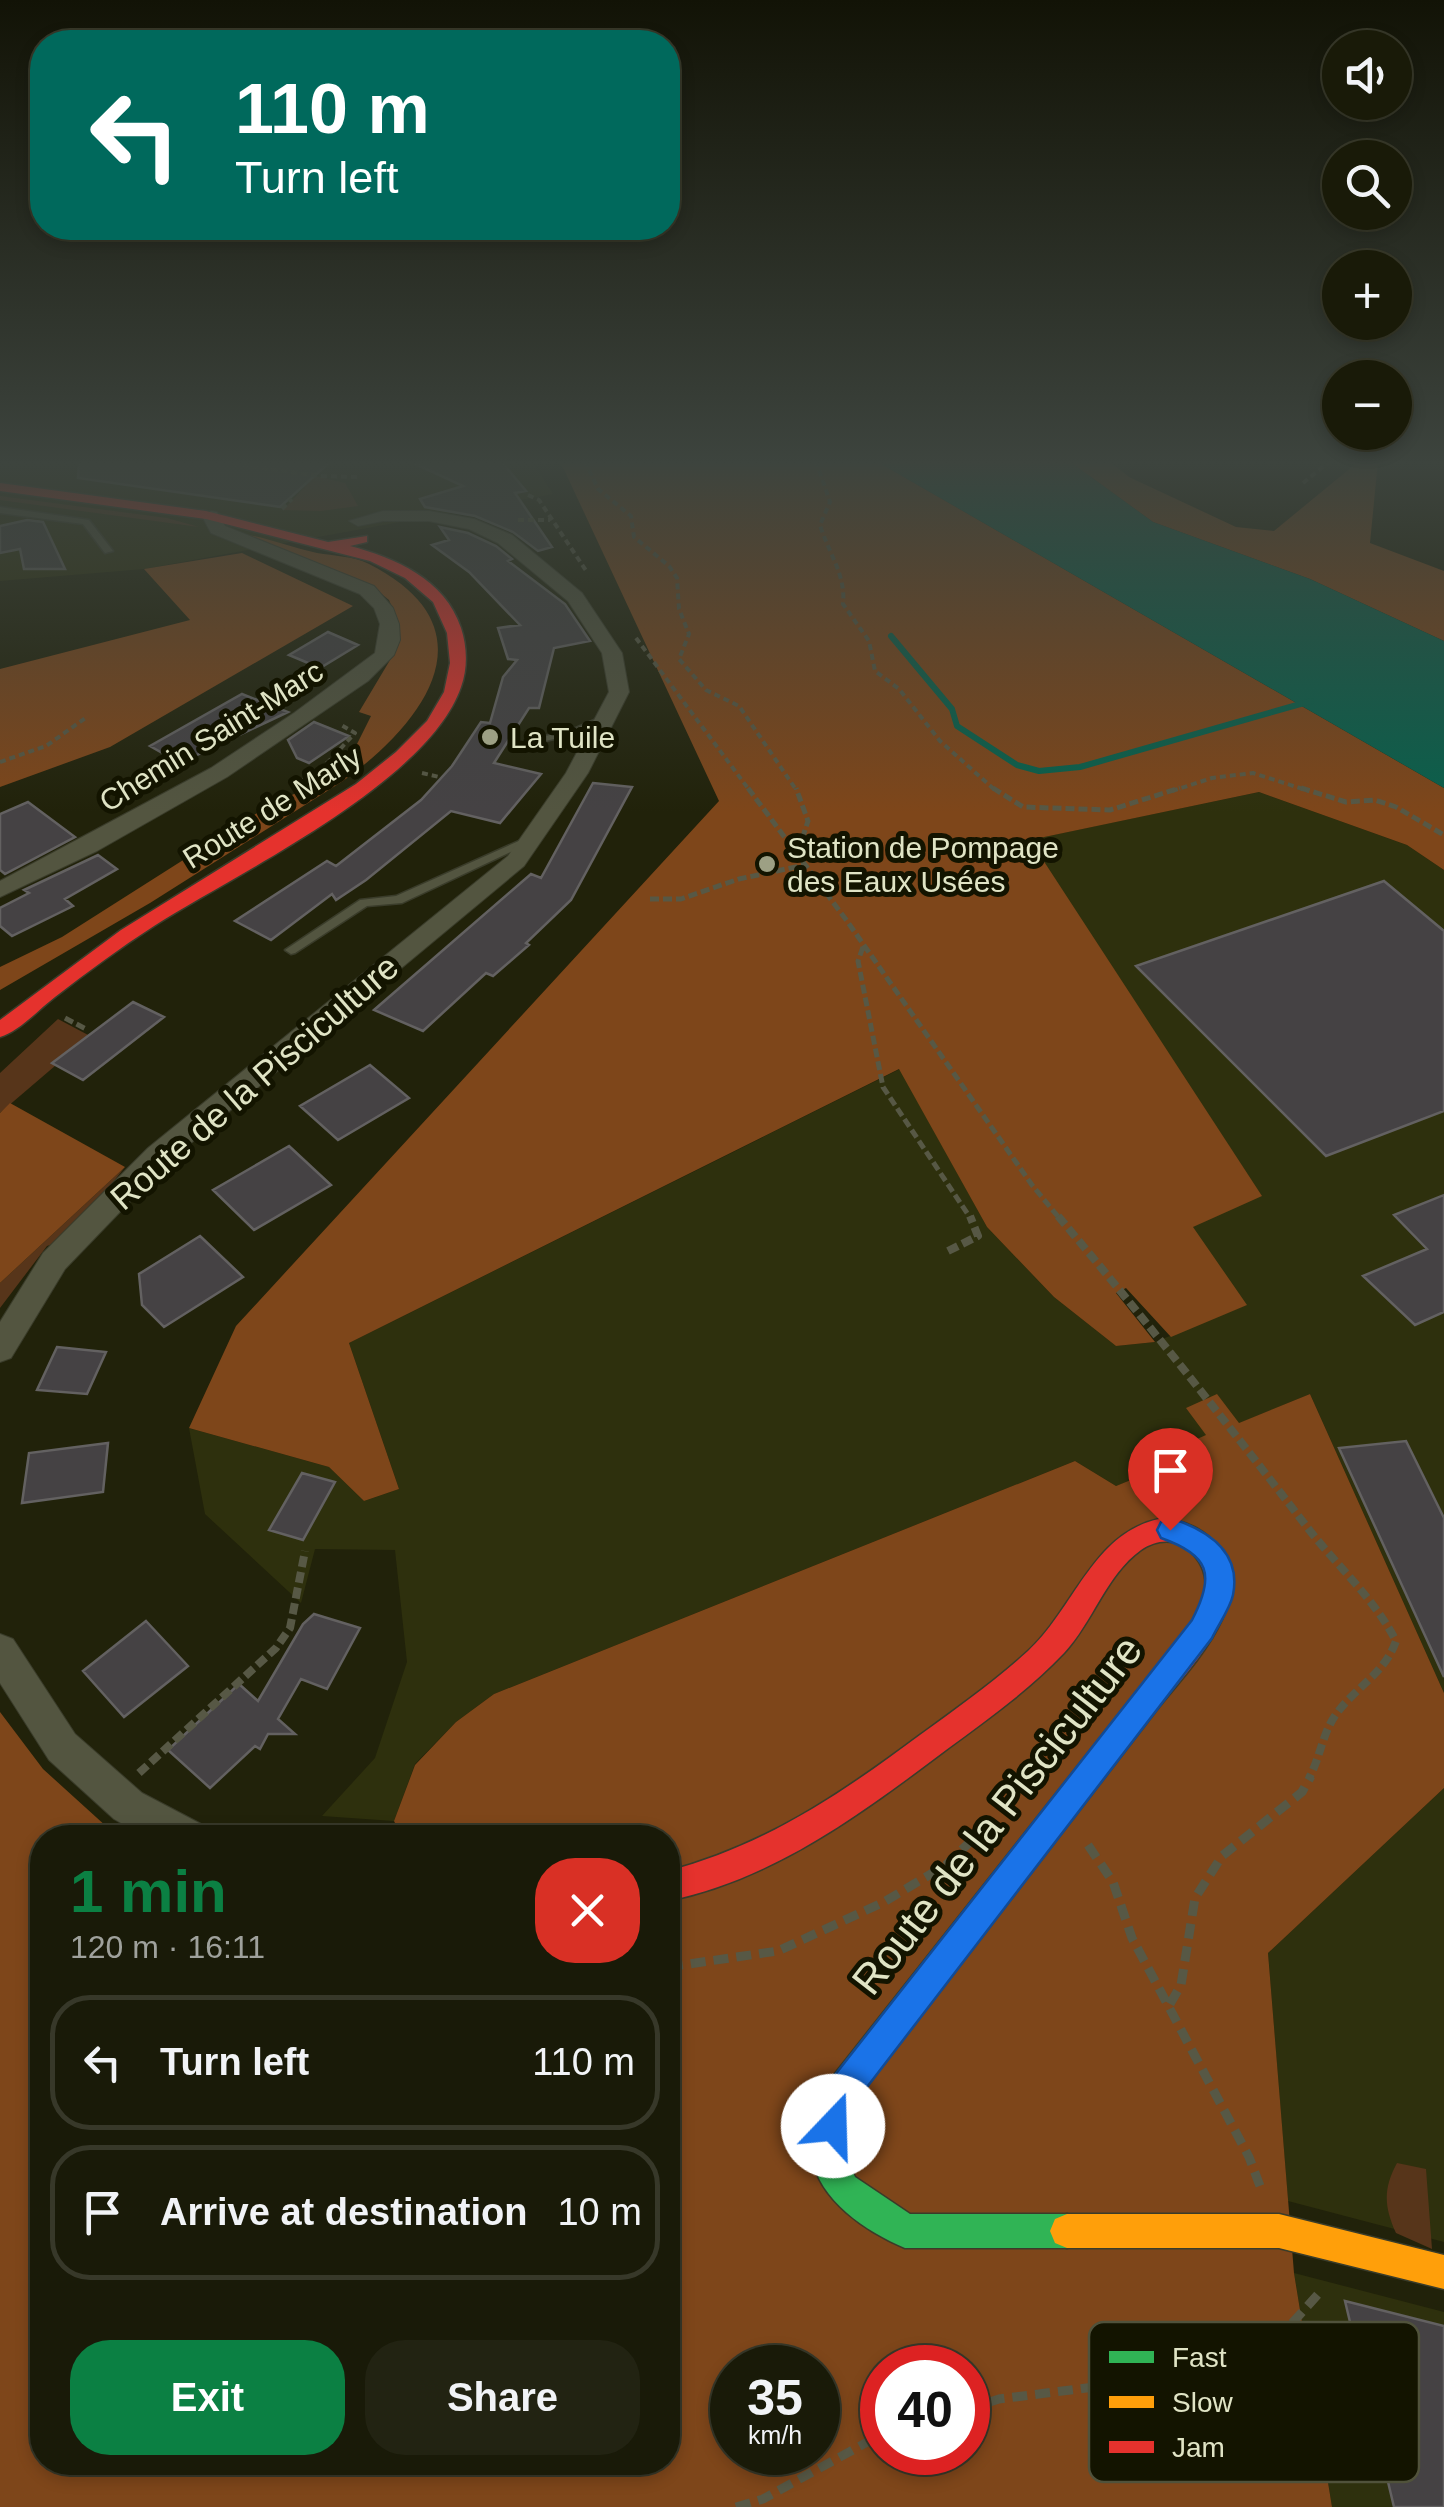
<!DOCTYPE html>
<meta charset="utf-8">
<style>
body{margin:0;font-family:Arial,sans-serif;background:#222312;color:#f1f3f6;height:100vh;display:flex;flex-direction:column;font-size:38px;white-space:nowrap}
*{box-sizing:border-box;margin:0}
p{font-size:32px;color:#9fa19c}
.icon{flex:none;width:55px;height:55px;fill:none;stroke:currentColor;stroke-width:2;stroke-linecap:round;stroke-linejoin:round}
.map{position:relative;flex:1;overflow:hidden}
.side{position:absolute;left:30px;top:1825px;width:650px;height:650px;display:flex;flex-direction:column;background:#191a08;border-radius:40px;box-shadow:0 5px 15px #0003,0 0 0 2px #373829}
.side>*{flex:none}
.banner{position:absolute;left:30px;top:30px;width:650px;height:210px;border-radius:40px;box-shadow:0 5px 15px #0003,0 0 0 2px #373829;background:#00695c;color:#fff;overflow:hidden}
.controls{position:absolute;left:1322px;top:30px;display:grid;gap:20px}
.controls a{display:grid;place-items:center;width:90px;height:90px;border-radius:50%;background:#191a08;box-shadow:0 5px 15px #0003,0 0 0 2px #373829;font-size:50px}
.speed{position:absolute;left:710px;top:2345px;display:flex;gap:20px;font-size:50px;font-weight:700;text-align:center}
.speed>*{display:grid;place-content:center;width:130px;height:130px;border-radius:50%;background:#191a08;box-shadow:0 5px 15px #0003,0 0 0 2px #373829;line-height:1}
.speed small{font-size:25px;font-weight:400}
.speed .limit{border:15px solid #d22;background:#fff;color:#111}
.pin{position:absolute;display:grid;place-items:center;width:85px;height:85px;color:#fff;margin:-102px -42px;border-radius:50% 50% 50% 0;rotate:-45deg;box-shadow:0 0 10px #0007}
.pin .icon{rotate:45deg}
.me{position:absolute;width:110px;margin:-55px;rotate:21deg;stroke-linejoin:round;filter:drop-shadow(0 0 8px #0008)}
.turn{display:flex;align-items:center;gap:35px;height:210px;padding:0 40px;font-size:45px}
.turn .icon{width:130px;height:130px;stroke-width:2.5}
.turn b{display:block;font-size:70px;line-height:85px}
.round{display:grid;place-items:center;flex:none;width:105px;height:105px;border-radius:40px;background:#222312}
.headline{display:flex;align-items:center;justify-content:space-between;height:170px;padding:0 40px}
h1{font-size:60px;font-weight:800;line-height:75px;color:#0b8043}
.primary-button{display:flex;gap:20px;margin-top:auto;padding:20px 40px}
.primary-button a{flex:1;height:115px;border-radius:40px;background:#0b8043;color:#fff;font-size:40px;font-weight:800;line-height:115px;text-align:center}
.primary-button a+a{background:#222312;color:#f1f3f6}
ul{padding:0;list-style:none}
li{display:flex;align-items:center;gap:30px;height:135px;margin:0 20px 15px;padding:0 20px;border:5px solid #373829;border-radius:40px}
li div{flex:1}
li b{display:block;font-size:38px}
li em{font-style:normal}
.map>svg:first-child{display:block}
</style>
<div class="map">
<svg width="1444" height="2507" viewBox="0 0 1444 2507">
<rect width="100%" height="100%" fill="#21220a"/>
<!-- built -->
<path fill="#2e300d" d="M 0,461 L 532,461 L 553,494 L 144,569 L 0,581 Z
M 1259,792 L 1407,845 L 1444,870 L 1444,1693 L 1310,1394 L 1152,1459 L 1149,1473 L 1116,1486 L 1075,1461 L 494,1694 L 456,1722 L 415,1764 L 394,1821 L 322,1816 L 375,1758 L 407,1662 L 395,1550 L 315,1549 L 301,1603 L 205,1514 L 189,1428 L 329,1467 L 364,1501 L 399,1489 L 349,1343 L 900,1069 L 987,1227 L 1054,1297 L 1116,1346 L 1155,1342 L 1246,1305 L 1192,1227 L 1261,1195 L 1029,840 Z
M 1444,1788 L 1444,2242 L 1288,2201 L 1268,1953 Z
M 1294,2273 L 1444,2312 L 1444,2507 L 1332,2507 Z"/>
<!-- green -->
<path fill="#57351a" d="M 315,476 L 345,483 L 358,506 L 321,511 L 283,510 Z
M 0,496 L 167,518 L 199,527 L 0,500 Z
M 58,1019 L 90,1036 L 0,1113 L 0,1073 Z
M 125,1167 L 68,1239 L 47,1246 L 0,1308 L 0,1283 Z
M 1397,2163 L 1426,2169 L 1432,2249 L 1396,2233 C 1384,2206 1383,2189 1397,2163 Z"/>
<!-- forest -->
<path fill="#7e461a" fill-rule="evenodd" d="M 560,461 L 876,461 L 1444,788 L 1444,870 L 1407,845 L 1259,792 L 1030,840 L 1262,1196 L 1193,1227 L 1247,1305 L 1171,1337 L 1126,1288 L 1116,1293 L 1155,1342 L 1116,1346 L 1054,1297 L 987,1227 L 899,1069 L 349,1343 L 399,1489 L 364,1501 L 329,1467 L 189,1428 L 236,1326 L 719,801 Z
M 1069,461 L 1109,461 L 1129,477 L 1236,527 L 1274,531 L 1359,461 L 1378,461 L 1370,543 L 1444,571 L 1444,641 L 1310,579 L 1153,522 Z
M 235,533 C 264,536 289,547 317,553 C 334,556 353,556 369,564 C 495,628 425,722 343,781 L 150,903 L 0,990 L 0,967 L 62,937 L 265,808 L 296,793 L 357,744 L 371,716 L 359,712 L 396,650 L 399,624 L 389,600 L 373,587 Z
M 242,553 L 353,606 L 110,747 L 0,787 L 0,669 L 190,620 L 144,569 Z
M 10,1103 L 125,1167 L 0,1283 L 0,1113 Z
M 1217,1394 L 1239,1423 L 1310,1394 L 1444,1693 L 1444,1788 L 1268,1953 L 1294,2273 L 1332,2507 L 0,2507 L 0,1712 L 43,1769 L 118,1837 L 42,1838 L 42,2462 L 668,2462 L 668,1838 L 402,1837 L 394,1821 L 415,1765 L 456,1722 L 494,1694 L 1075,1461 L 1116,1486 L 1148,1473 L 1151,1460 L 1206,1435 L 1186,1408 ZM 732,2368 L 818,2368 L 818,2452 L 732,2452 ZM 882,2368 L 968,2368 L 968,2452 L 882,2452 Z"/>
<!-- water -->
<path fill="#0a604c" d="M 876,461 L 1069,461 L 1153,522 L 1310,579 L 1444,641 L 1444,788 Z"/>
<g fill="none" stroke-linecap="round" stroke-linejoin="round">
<!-- stream -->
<path stroke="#0a604c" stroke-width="6" d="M 891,636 L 952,709 L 957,726 L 1017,765 L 1039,771 L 1080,767 L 1311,701"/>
</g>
<!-- building -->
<path fill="#454244" stroke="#636161" stroke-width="2.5" d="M 79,461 L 331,461 L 280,507 L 78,478 Z
M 409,461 L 501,461 L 526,491 L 515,493 L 552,547 L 538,551 L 513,532 L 475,516 L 425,507 L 420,499 L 463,486 Z
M 27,520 L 43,522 L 65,569 L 24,569 L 20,549 L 0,553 L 0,526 Z
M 440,527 L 468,533 L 496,546 L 512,559 L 508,561 L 565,604 L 590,641 L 554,648 L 539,708 L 529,708 L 494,763 L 541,774 L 500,823 L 451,811 L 366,880 L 336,900 L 332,894 L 271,940 L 235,921 L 327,861 L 336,866 L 421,800 L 452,766 L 481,722 L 490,723 L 503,677 L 517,660 L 508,659 L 498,628 L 520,625 L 469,572 L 432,545 L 449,540 Z
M 328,632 L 358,645 L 320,668 L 289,655 Z
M 242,694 L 288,712 L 180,763 L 150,746 Z
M 314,722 L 349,736 L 309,763 L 297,758 L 288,740 Z
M 593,783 L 632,787 L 571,900 L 526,943 L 529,945 L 493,976 L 486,973 L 423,1031 L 374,1010 L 531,874 L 541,878 Z
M 28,802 L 75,837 L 5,874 L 0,870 L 0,814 Z
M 98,855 L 117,869 L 65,899 L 73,906 L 12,936 L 0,926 L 0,908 L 29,893 L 24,890 Z
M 1384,881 L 1444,931 L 1444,1111 L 1326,1156 L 1136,966 Z
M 133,1002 L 164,1017 L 83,1080 L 52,1063 Z
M 370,1065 L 409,1098 L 338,1140 L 300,1106 Z
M 289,1146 L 331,1185 L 254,1230 L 213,1190 Z
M 1444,1195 L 1444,1312 L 1415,1325 L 1363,1276 L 1427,1249 L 1394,1215 Z
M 200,1236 L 243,1277 L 164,1327 L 142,1305 L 139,1274 Z
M 57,1347 L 106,1352 L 87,1394 L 37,1390 Z
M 1406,1441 L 1444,1518 L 1444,1677 L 1339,1448 Z
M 108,1443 L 103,1492 L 22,1503 L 29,1453 Z
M 302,1473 L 335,1482 L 303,1540 L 269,1530 Z
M 314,1614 L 360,1628 L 327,1689 L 301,1679 L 278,1719 L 295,1734 L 268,1734 L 260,1749 L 255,1746 L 210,1788 L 168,1750 L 239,1684 L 258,1701 L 303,1624 Z
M 146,1621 L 188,1666 L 124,1717 L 83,1671 Z
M 1345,2301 L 1444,2326 L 1444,2507 L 1394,2507 Z"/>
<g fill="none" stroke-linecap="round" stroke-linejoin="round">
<!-- lane casing -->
<g stroke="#3a3c2a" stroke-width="3">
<path id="lane" d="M 0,507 L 89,520 L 113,551 L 105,553 L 83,524 L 0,513 Z
M 606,715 L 610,716 L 610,720 L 584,732 L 528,745 L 523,742 L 576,728 Z
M 530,836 L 536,839 L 534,841 L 402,903 L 367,906 L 295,953 L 291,954 L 285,950 L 360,900 L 396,896 Z"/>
</g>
<!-- street casing -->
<g stroke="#3a3c2a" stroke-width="2">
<path id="street" d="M 211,511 L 217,512 L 225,526 L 374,586 L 393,608 L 399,624 L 400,640 L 394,655 L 368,681 L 227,777 L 97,851 L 0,897 L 0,881 L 211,768 L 294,713 L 375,653 L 380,624 L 374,608 L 360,594 L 211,533 L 202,516 Z
M 383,511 L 429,511 L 474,519 L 512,535 L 582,593 L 622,653 L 629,692 L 588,773 L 524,866 L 168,1162 L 65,1269 L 11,1358 L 0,1362 L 0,1322 L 43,1253 L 148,1148 L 508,856 L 566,773 L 609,692 L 602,653 L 568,601 L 498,543 L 469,529 L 429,521 L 383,521 L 358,526 L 349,521 Z
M 0,1634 L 13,1639 L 75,1734 L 142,1793 L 201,1824 L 206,1838 L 147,1838 L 114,1819 L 49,1760 L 0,1683 Z"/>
</g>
<!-- fast casing -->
<g stroke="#3a3c2a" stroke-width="3">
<path id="fast" d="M 1148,1686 L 1158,1690 L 1162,1699 L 1158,1708 L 853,2104 L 845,2154 L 855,2177 L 910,2214 L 1067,2214 L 1079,2219 L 1084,2231 L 1079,2243 L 1067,2248 L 905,2248 C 867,2232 818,2200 812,2156 C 809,2141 820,2100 826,2085 L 1138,1690 Z"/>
</g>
<!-- slow casing -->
<g stroke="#3a3c2a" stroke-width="3">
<path id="slow" d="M 1067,2214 L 1279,2214 L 1444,2255 L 1444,2289 L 1279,2248 L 1067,2248 L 1055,2243 L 1050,2231 L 1055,2219 Z"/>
</g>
<!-- jam casing -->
<g stroke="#3a3c2a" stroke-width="3">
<path id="jam" d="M 0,483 L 206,511 L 328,542 L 367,536 L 367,542 L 350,546 C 395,558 445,579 461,628 C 467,646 468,668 461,687 C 428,783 237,873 154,926 C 120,948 87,972 55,997 C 39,1009 20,1031 0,1037 L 0,1020 L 121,930 L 356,784 L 396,752 L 427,721 L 444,692 L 450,663 L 447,633 L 433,602 L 405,578 L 370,561 L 206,519 L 0,491 Z
M 1159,1519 C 1181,1519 1199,1526 1214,1542 C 1264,1594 1191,1667 1158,1708 L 1148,1712 L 1138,1708 L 1134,1699 C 1153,1657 1241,1600 1190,1551 C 1176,1538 1157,1539 1141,1550 C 1106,1575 1093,1622 1064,1653 C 1029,1690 987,1720 946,1750 C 861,1814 774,1879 668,1901 L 668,1871 C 764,1846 841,1794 920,1735 C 957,1708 994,1682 1028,1651 C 1074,1609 1093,1533 1159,1519 Z"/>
</g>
<!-- path-far3 -->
<path stroke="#575845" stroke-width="4" stroke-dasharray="6 4" stroke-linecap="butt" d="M 212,461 L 320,476 L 359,477
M 585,461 L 598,489 L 631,516 L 634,537 L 669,566 L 677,578 L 679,609 L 689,634 L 679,659 L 706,690 L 739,706 L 797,791
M 816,461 L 830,502 L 820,525 C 829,554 846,575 843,604 L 869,641 L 875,671 L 899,689 L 940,741 L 996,791
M 1303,483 L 1330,461
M 528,495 L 539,500 L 587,572
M 282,509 L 292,499
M 518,520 L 550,520
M 636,638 L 750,791
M 0,762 L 46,746 L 87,717
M 422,773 L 439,777
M 315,781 L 299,783 L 328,762 L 355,733 L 341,725
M 1172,791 L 1212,778 L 1253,773 L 1309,791"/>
<!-- path-far2 -->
<path stroke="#575845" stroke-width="5" stroke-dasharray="9 4" stroke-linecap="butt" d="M 748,788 L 847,921 L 1032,1185 L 1060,1219
M 993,788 L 1023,807 L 1110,810 L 1180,788
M 1301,788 L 1346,802 L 1375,800 L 1396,807 L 1444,835
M 789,843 L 803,836 L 808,821 L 796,788
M 650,899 L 681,899 L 739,879 L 805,865
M 863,947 L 858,961 L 883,1087 L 971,1219
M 65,1018 L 86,1029"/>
<!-- path-far1 -->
<path stroke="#575845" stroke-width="8" stroke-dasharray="11 5" stroke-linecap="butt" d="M 1058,1216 C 1144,1318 1226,1422 1307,1527 C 1336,1565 1374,1598 1396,1641 C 1385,1673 1356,1687 1337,1713 C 1322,1733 1321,1756 1309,1778
M 948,1251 L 978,1236 L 970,1216
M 139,1773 L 276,1648 L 290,1628 L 305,1551"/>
<!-- path -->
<path stroke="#575845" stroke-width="9" stroke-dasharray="15 8" stroke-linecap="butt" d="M 1088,1845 L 1113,1882 L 1132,1938 L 1249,2157 L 1260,2186
M 668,1967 L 778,1951 L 884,1902 L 946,1865 L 995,1818
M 1170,2004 L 1181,1985 L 1195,1898 L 1222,1856 L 1302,1792 L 1311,1776
M 968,2409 L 999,2399 L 1237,2369 L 1268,2350 L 1321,2291
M 736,2507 L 763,2499 L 882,2434"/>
<!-- lane -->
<use href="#lane" fill="#535540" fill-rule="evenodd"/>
<!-- street -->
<use href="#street" fill="#535540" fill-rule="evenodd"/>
<!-- fast -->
<use href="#fast" fill="#30b455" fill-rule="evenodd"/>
<!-- slow -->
<use href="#slow" fill="#ff9f0a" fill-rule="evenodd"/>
<!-- jam -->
<use href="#jam" fill="#e5322d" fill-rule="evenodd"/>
</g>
<!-- sky -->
<linearGradient id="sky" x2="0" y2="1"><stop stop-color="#121306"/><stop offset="0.57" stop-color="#3d443e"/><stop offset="1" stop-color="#3d443e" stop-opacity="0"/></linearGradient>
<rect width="1444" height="812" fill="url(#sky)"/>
<!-- route -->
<path fill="#1a73e8" stroke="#114b97" stroke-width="2.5" d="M 1170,1518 C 1205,1529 1242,1550 1233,1595 C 1230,1609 1218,1625 1212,1638 L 854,2104 L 845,2138 L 833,2143 L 821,2138 L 817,2126 L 827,2085 L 1192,1620 C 1216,1574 1209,1555 1161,1538 L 1157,1530 L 1161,1522 Z"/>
<!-- markers -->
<g fill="#9da084" stroke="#131400" stroke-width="4">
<circle cx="490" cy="737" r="10"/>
<circle cx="767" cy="864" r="10"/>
</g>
<g text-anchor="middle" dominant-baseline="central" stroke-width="10" stroke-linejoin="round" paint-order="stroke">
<!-- far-street labels -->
<g font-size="30" fill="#e0e4c5" stroke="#131400">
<text transform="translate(211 736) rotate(-32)">Chemin Saint-Marc</text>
<text transform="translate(272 807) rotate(-32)">Route de Marly</text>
</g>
<!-- far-poi labels -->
<g font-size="30" fill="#e0e4c5" stroke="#131400" text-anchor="start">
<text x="510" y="737">La Tuile</text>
<text x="787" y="847">Station de Pompage<tspan x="787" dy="34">des Eaux Usées</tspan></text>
</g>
<!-- street labels -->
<g font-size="35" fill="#e0e4c5" stroke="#131400">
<text transform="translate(254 1082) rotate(-41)">Route de la Pisciculture</text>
</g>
<!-- near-street labels -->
<g font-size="42" fill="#e0e4c5" stroke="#131400">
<text transform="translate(997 1815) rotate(-52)">Route de la Pisciculture</text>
</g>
</g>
<!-- legend -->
<rect x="1089" y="2322" width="330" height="160" rx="15" fill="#131400" stroke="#50523b" stroke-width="2.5"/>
<rect x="1109" y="2351" width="45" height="12" fill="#30b455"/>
<rect x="1109" y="2396" width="45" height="12" fill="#ff9f0a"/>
<rect x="1109" y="2441" width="45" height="12" fill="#e5322d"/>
<g font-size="28" fill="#e0e4c5">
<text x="1172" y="2367">Fast</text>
<text x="1172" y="2412">Slow</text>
<text x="1172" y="2457">Jam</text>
</g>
</svg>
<div class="controls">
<a><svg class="icon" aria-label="sound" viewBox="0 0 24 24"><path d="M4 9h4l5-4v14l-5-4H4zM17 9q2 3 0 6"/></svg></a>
<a><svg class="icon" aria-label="search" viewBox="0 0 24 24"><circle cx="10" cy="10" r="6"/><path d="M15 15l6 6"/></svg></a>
<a>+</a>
<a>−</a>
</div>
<div class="speed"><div>35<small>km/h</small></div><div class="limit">40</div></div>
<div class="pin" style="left:1170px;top:1530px;background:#d93025"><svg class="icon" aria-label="arrive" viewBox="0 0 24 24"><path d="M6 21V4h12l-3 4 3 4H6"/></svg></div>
<svg class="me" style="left:833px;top:2126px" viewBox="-20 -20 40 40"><circle r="19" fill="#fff"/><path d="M0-13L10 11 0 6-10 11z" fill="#1a73e8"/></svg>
<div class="banner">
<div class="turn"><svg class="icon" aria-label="left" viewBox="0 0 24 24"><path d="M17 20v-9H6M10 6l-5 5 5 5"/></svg><div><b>110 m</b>Turn left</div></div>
</div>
<section class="side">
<div class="headline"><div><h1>1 min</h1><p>120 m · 16:11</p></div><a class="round" style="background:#d93025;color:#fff"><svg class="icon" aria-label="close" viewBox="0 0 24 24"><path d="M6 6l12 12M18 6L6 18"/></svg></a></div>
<ul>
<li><svg class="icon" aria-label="left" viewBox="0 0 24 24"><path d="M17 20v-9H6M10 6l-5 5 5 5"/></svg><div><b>Turn left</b></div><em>110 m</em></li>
<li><svg class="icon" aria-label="arrive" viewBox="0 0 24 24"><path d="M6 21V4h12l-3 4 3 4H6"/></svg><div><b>Arrive at destination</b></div><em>10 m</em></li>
</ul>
<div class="primary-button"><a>Exit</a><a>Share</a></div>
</section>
</div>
